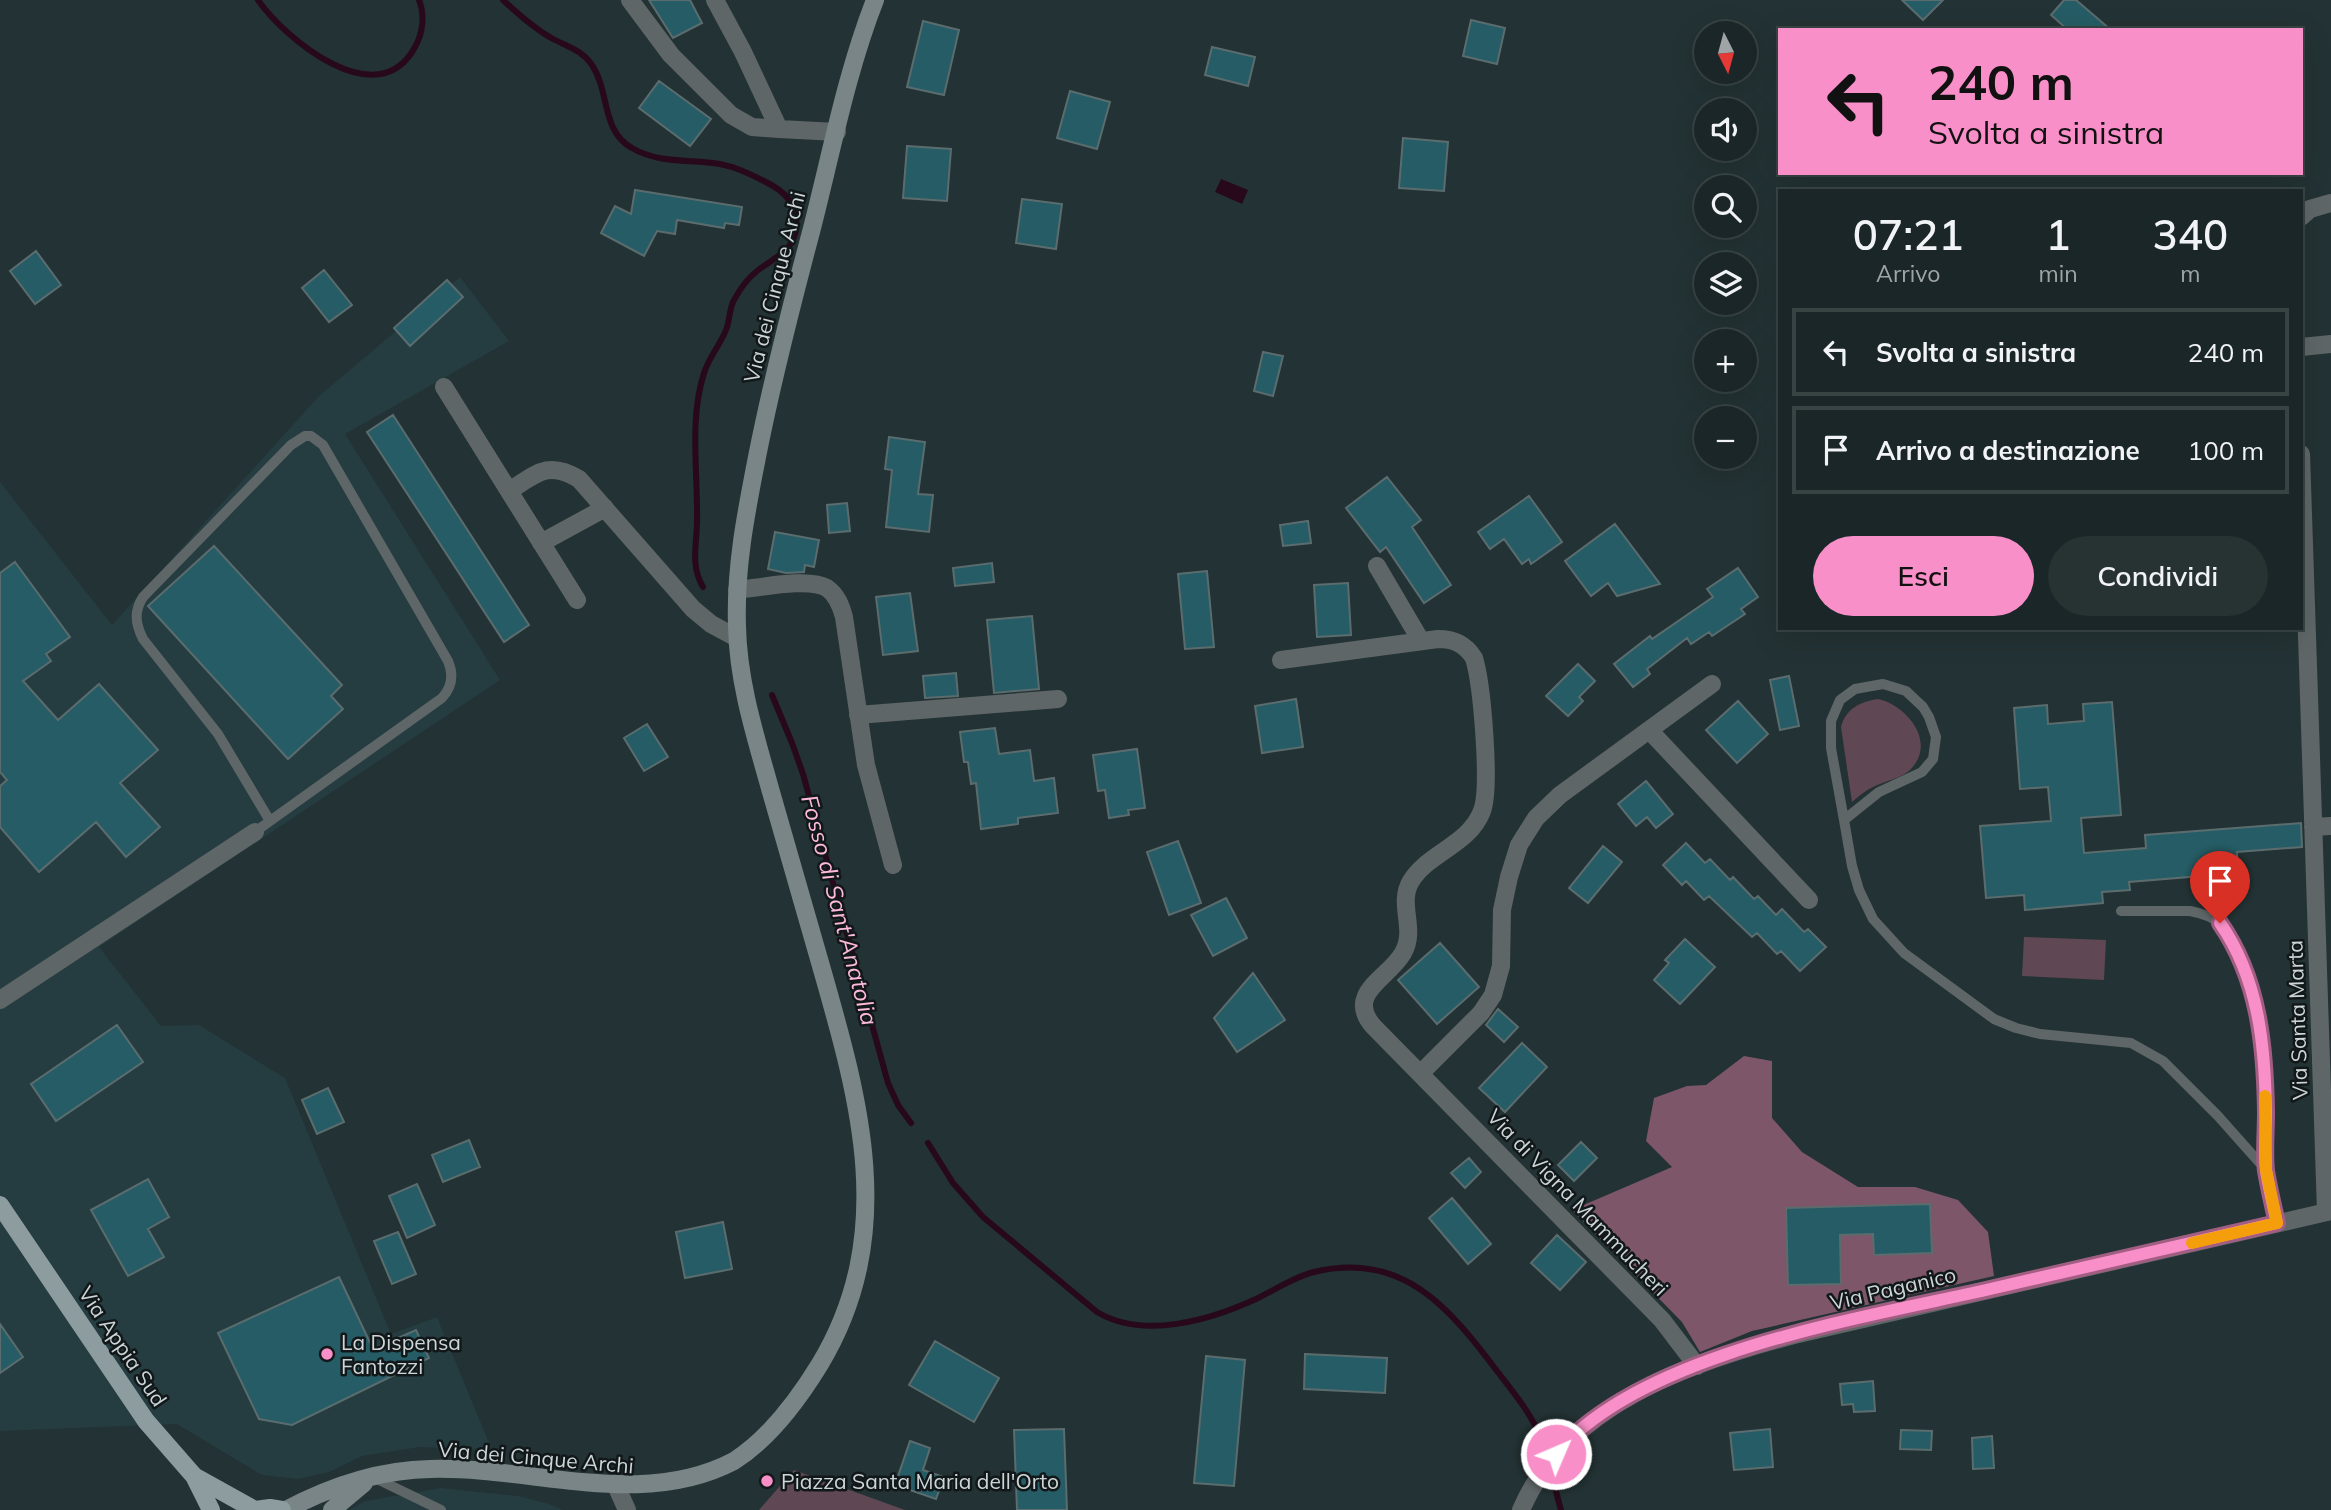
<!DOCTYPE html>
<html lang="it">
<meta charset="utf-8">
<style>
body{margin:0;font-family:Mulish,sans-serif;background:#273233;color:#f1f3f6;height:100vh;display:flex;flex-direction:column;font-size:26px;white-space:nowrap}
*{box-sizing:border-box;margin:0}
p{font-size:23px;color:#9fa5a7}
.icon{flex:none;width:38px;height:38px;fill:none;stroke:currentColor;stroke-width:2;stroke-linecap:round;stroke-linejoin:round}
.map{position:relative;flex:1;overflow:hidden}
.side{position:absolute;left:1778px;top:189px;width:525px;height:441px;display:flex;flex-direction:column;background:#1a2627;border-radius:0px;box-shadow:0 7px 28px #0002,0 0 0 2px #384344}
.side>*{flex:none}
.top-card{position:absolute;left:1778px;top:28px;width:525px;height:147px;border-radius:0px;box-shadow:0 7px 28px #0002,0 0 0 2px #384344;background:#f98fc8;color:#111;overflow:hidden}
.needle{width:46px;rotate:174deg}
.tools{position:absolute;left:1694px;top:21px;display:grid;gap:14px}
.tools a{display:grid;place-items:center;width:63px;height:63px;border-radius:50%;background:#1a2627;box-shadow:0 7px 28px #0002,0 0 0 2px #384344;font-size:35px}
.pin{position:absolute;display:grid;place-items:center;width:60px;height:60px;color:#fff;margin:-72px -30px;border-radius:50% 50% 50% 0;rotate:-45deg;box-shadow:0 0 7px #0007}
.pin .icon{rotate:45deg}
.me{position:absolute;width:77px;margin:-38px;rotate:45deg;stroke-linejoin:round;filter:drop-shadow(0 0 5px #0008)}
.turn{display:flex;align-items:center;gap:24px;height:147px;padding:0 35px;font-size:32px}
.turn .icon{width:91px;height:91px;stroke-width:2.5}
.turn b{display:block;font-size:49px;line-height:60px}
.eta{display:flex;justify-content:space-evenly;align-items:center;height:119px;text-align:center}
.eta b{font-size:42px;font-weight:600;line-height:49px}
.cta{display:flex;gap:14px;margin-top:auto;padding:14px 35px}
.cta a{flex:1;height:80px;border-radius:42px;background:#f98fc8;color:#111;font-size:28px;font-weight:600;line-height:80px;text-align:center}
.cta a+a{background:#273233;color:#f1f3f6}
ul{padding:0;list-style:none}
li{display:flex;align-items:center;gap:21px;height:88px;margin:0 14px 10px;padding:0 21px;border:4px solid #384344;border-radius:0px}
li div{flex:1}
li b{display:block;font-size:26px}
li em{font-style:normal}
.map>svg:first-child{display:block}
</style>
<div class="map">
<svg width="2331" height="1510" viewBox="0 0 2331 1510">
<rect width="100%" height="100%" fill="#233234"/>
<!-- built -->
<path fill="#253d41" d="M 460,277 L 509,341 L 345,434 L 500,680 L 99,947 L 161,1026 L 199,1025 L 285,1078 L 391,1334 L 437,1317 L 492,1450 L 420,1447 L 362,1456 L 329,1472 L 298,1479 L 262,1475 L 177,1424 L 0,1431 L 0,482 L 112,625 L 319,396 Z
M 441,1488 L 518,1496 L 549,1504 L 563,1510 L 349,1510 L 365,1501 Z"/>
<!-- green -->
<path fill="#5f4853" d="M 1878,699 C 1906,705 1938,742 1910,770 C 1901,778 1886,781 1875,786 C 1866,790 1859,796 1852,802 L 1841,727 C 1846,709 1859,702 1878,699 Z
M 2024,937 L 2106,940 L 2104,980 L 2022,976 Z
M 794,1470 L 905,1510 L 759,1510 Z"/>
<!-- forest -->
<path fill="#7d566a" d="M 1744,1056 L 1772,1061 L 1772,1118 L 1802,1152 L 1858,1187 L 1915,1187 L 1958,1200 L 1988,1232 L 1994,1276 L 1752,1331 L 1700,1352 L 1682,1322 L 1572,1210 L 1672,1167 L 1646,1141 L 1654,1098 L 1687,1086 L 1706,1085 Z"/>
<!-- water -->
<path fill="#28081b" d="M 1221,179 L 1248,190 L 1242,204 L 1215,192 Z"/>
<g fill="none" stroke-linecap="round" stroke-linejoin="round">
<!-- stream -->
<path stroke="#28081b" stroke-width="6" d="M 258,0 C 285,39 378,116 415,47 C 423,33 425,15 419,0
M 503,0 C 518,14 535,29 553,39 C 568,47 582,50 592,65 C 610,92 601,131 632,148 C 659,164 690,159 720,164 C 736,167 750,174 764,181 C 774,186 783,191 789,200 C 793,206 795,213 796,220 C 799,249 776,256 757,271 C 748,278 740,289 734,300 C 729,309 730,320 726,330 C 720,345 709,357 704,373 C 689,420 698,472 697,520 C 697,545 690,565 703,587
M 772,695 L 792,743 L 803,774 L 888,1083 L 898,1105 L 911,1123
M 928,1143 L 953,1183 L 983,1217 L 1097,1312 C 1144,1340 1210,1320 1256,1299 C 1275,1290 1293,1277 1314,1272 C 1403,1250 1450,1309 1497,1371 C 1513,1392 1531,1413 1541,1438 C 1550,1461 1554,1486 1561,1510"/>
</g>
<!-- building -->
<path fill="#265c65" stroke="#5b6c6e" stroke-width="2" d="M 649,0 L 690,0 L 702,23 L 673,38 Z
M 1902,0 L 1943,0 L 1923,20 Z
M 2064,0 L 2076,0 L 2111,30 L 2068,30 L 2051,15 Z
M 1471,20 L 1505,28 L 1497,64 L 1463,56 Z
M 923,21 L 959,30 L 944,95 L 907,87 Z
M 1212,47 L 1255,57 L 1248,86 L 1205,75 Z
M 659,81 L 711,119 L 690,146 L 639,108 Z
M 1070,91 L 1110,102 L 1097,149 L 1057,138 Z
M 1403,138 L 1448,142 L 1444,191 L 1399,188 Z
M 907,146 L 951,149 L 947,201 L 903,198 Z
M 635,190 L 742,207 L 739,225 L 725,223 L 724,228 L 677,220 L 675,234 L 657,231 L 644,256 L 601,233 L 615,206 L 631,214 Z
M 1022,199 L 1062,204 L 1056,249 L 1016,243 Z
M 36,251 L 61,285 L 35,304 L 10,271 Z
M 324,270 L 352,305 L 329,322 L 302,288 Z
M 447,280 L 463,297 L 410,346 L 394,328 Z
M 1263,352 L 1283,356 L 1273,396 L 1254,391 Z
M 393,415 L 529,625 L 504,642 L 367,432 Z
M 889,437 L 925,442 L 918,494 L 933,495 L 929,532 L 886,527 L 892,470 L 885,469 Z
M 1387,477 L 1421,520 L 1412,527 L 1451,585 L 1424,603 L 1386,547 L 1380,552 L 1346,508 Z
M 1529,496 L 1562,542 L 1531,564 L 1529,559 L 1522,564 L 1504,539 L 1490,549 L 1478,532 Z
M 847,503 L 850,531 L 829,533 L 827,505 Z
M 1308,521 L 1311,543 L 1283,546 L 1280,525 Z
M 1615,524 L 1660,584 L 1617,596 L 1608,583 L 1591,596 L 1565,561 Z
M 775,532 L 819,540 L 814,567 L 805,565 L 804,572 L 786,573 L 768,569 Z
M 214,546 L 342,685 L 331,696 L 343,709 L 288,759 L 148,606 Z
M 15,562 L 70,637 L 46,654 L 51,661 L 23,681 L 58,720 L 99,684 L 158,750 L 120,783 L 160,827 L 126,857 L 96,822 L 39,872 L 0,827 L 0,786 L 7,780 L 0,772 L 0,573 Z
M 992,563 L 994,582 L 955,586 L 953,568 Z
M 1738,568 L 1758,597 L 1741,609 L 1745,614 L 1712,636 L 1709,632 L 1691,644 L 1687,638 L 1647,669 L 1650,674 L 1633,687 L 1614,664 L 1650,636 L 1652,639 L 1713,597 L 1707,589 Z
M 1207,571 L 1214,647 L 1185,649 L 1178,574 Z
M 1348,583 L 1351,635 L 1317,637 L 1314,585 Z
M 910,593 L 918,651 L 883,655 L 876,597 Z
M 1032,616 L 1039,689 L 994,693 L 987,620 Z
M 1578,664 L 1595,681 L 1579,697 L 1583,701 L 1568,716 L 1546,696 Z
M 956,673 L 958,696 L 925,698 L 923,676 Z
M 1789,676 L 1799,726 L 1780,730 L 1770,680 Z
M 1296,699 L 1303,747 L 1262,753 L 1255,706 Z
M 1738,701 L 1768,734 L 1737,763 L 1706,730 Z
M 2112,702 L 2121,815 L 2081,818 L 2084,853 L 2146,848 L 2145,835 L 2301,823 L 2302,847 L 2237,852 L 2238,873 L 2129,882 L 2130,890 L 2102,892 L 2103,903 L 2025,910 L 2024,895 L 1986,898 L 1980,826 L 2051,821 L 2048,787 L 2020,789 L 2014,708 L 2047,705 L 2048,724 L 2084,721 L 2083,704 Z
M 647,724 L 668,757 L 644,771 L 624,738 Z
M 995,728 L 999,754 L 1030,750 L 1034,781 L 1054,778 L 1058,813 L 1018,818 L 1018,824 L 981,829 L 976,783 L 971,784 L 968,762 L 964,762 L 960,732 Z
M 1137,749 L 1145,808 L 1128,810 L 1129,815 L 1109,818 L 1105,790 L 1098,791 L 1093,755 Z
M 1646,781 L 1673,814 L 1656,828 L 1647,817 L 1636,826 L 1618,804 Z
M 1178,841 L 1201,903 L 1169,915 L 1147,852 Z
M 1686,843 L 1705,863 L 1710,859 L 1730,880 L 1733,877 L 1754,899 L 1758,896 L 1776,915 L 1782,909 L 1804,932 L 1808,929 L 1826,947 L 1800,971 L 1781,951 L 1777,954 L 1757,933 L 1752,937 L 1709,896 L 1704,900 L 1686,881 L 1682,885 L 1663,865 Z
M 1603,846 L 1622,862 L 1588,903 L 1569,888 Z
M 1226,898 L 1247,938 L 1213,956 L 1191,915 Z
M 1685,939 L 1715,967 L 1680,1004 L 1654,980 L 1669,963 L 1665,960 Z
M 1440,943 L 1479,987 L 1437,1024 L 1398,980 Z
M 1253,973 L 1285,1020 L 1237,1052 L 1214,1018 Z
M 1498,1009 L 1518,1027 L 1504,1042 L 1486,1025 Z
M 117,1025 L 143,1062 L 56,1121 L 31,1084 Z
M 1522,1043 L 1547,1067 L 1505,1112 L 1479,1088 Z
M 328,1088 L 344,1122 L 317,1134 L 302,1100 Z
M 469,1140 L 480,1167 L 443,1182 L 432,1155 Z
M 1581,1142 L 1597,1158 L 1574,1181 L 1558,1165 Z
M 1469,1158 L 1481,1172 L 1465,1188 L 1451,1173 Z
M 148,1179 L 169,1217 L 148,1229 L 164,1257 L 128,1276 L 91,1210 Z
M 417,1184 L 435,1225 L 407,1238 L 389,1196 Z
M 1452,1198 L 1491,1244 L 1468,1264 L 1429,1218 Z
M 1930,1204 L 1932,1253 L 1874,1255 L 1873,1234 L 1840,1235 L 1841,1284 L 1788,1285 L 1786,1208 Z
M 723,1222 L 732,1269 L 685,1278 L 676,1232 Z
M 398,1232 L 416,1274 L 392,1284 L 374,1241 Z
M 1557,1235 L 1586,1262 L 1560,1290 L 1531,1263 Z
M 339,1277 L 373,1349 L 416,1330 L 429,1358 L 292,1425 L 259,1419 L 218,1333 Z
M 0,1324 L 23,1357 L 0,1373 Z
M 935,1341 L 999,1378 L 974,1422 L 909,1385 Z
M 1305,1354 L 1387,1358 L 1385,1393 L 1304,1389 Z
M 1206,1356 L 1245,1360 L 1234,1486 L 1194,1483 Z
M 1873,1381 L 1875,1411 L 1854,1412 L 1853,1404 L 1842,1405 L 1840,1384 Z
M 1064,1429 L 1067,1510 L 1017,1510 L 1014,1430 Z
M 1770,1429 L 1773,1467 L 1734,1470 L 1730,1433 Z
M 1901,1430 L 1932,1431 L 1931,1450 L 1900,1449 Z
M 1992,1436 L 1994,1468 L 1973,1469 L 1972,1438 Z
M 910,1441 L 930,1448 L 923,1470 L 944,1477 L 936,1499 L 895,1485 Z"/>
<g fill="none" stroke-linecap="round" stroke-linejoin="round">
<!-- service -->
<path stroke="#5f6667" stroke-width="10" d="M 1844,820 L 1879,792 L 1922,772 L 1933,759 L 1936,737 L 1929,717 L 1923,707 L 1906,691 L 1883,684 L 1855,689 L 1840,700 L 1831,721 L 1831,748 L 1844,820 L 1852,866 L 1859,890 L 1873,919 L 1904,953 L 1994,1019 L 2016,1028 L 2040,1034 L 2131,1043 L 2163,1061 L 2218,1116 L 2266,1170 L 2277,1223
M 255,832 L 270,821 L 442,698 C 452,687 454,675 448,661 L 323,445 L 311,436 L 305,436 L 291,445 L 143,597 C 134,611 135,623 143,639 L 218,734 L 270,821
M 2121,911 L 2190,911 C 2201,913 2212,916 2220,924 C 2269,974 2266,1104 2266,1170
M 373,1477 L 441,1510"/>
<!-- minor -->
<path stroke="#5f6667" stroke-width="18" d="M 630,0 L 671,55 L 731,115 L 752,127 L 779,129
M 715,0 L 743,52 L 779,129 L 837,132
M 2301,217 L 2310,209 L 2331,203
M 2301,347 L 2331,344
M 444,387 L 577,600
M 2301,454 L 2326,1212
M 509,491 C 536,474 548,460 579,479 L 693,609 L 711,624 L 737,638
M 541,543 L 605,508
M 1377,566 L 1421,641
M 737,590 C 759,588 809,577 827,588 C 837,595 841,606 844,617 L 866,765 L 893,865
M 1281,660 L 1438,639 C 1454,639 1465,644 1474,658 C 1482,684 1491,787 1482,811 C 1469,845 1429,852 1411,881 C 1397,904 1417,929 1403,953 C 1389,978 1345,993 1373,1026 L 1662,1320 L 1697,1366
M 858,715 L 1058,699
M 1649,730 L 1809,900
M 2313,827 L 2331,826
M 0,1000 L 255,832
M 1421,1073 L 1481,1013 L 1493,995 L 1501,966 L 1502,910 L 1509,877 L 1519,845 L 1536,818 L 1560,795 L 1712,684
M 618,1490 L 627,1510"/>
<!-- tertiary -->
<path stroke="#5f6667" stroke-width="18" d="M 1521,1510 C 1566,1404 1691,1362 1794,1335 L 2331,1211"/>
<!-- secondary -->
<path stroke="#798587" stroke-width="18" d="M 286,1510 C 331,1486 379,1470 430,1469 C 531,1466 641,1510 734,1461 C 770,1438 798,1400 820,1364 C 898,1234 860,1102 821,966 C 804,908 788,850 771,792 C 756,738 738,683 737,626 C 735,568 746,513 757,457 C 772,381 791,307 811,232 C 831,155 846,74 875,0
M 332,1510 L 364,1483"/>
<!-- primary -->
<path stroke="#8d9c9f" stroke-width="18" d="M 0,1205 L 146,1421 L 194,1476 L 211,1510
M 194,1476 L 255,1510
M 255,1510 L 270,1508 L 282,1510"/>
</g>
<g fill="none" stroke-linecap="round" stroke-linejoin="round">
<!-- route casing -->
<g stroke="#a25d82" stroke-width="18">
<path id="route" d="M 1556,1454 C 1640,1353 1862,1318 1986,1290 C 2083,1268 2180,1245 2277,1223 C 2273,1206 2269,1188 2266,1171 C 2264,1152 2266,1131 2266,1112 C 2265,1046 2259,979 2220,923"/>
</g>
<!-- route -->
<use href="#route" stroke="#f98fc8" stroke-width="12"/>
<!-- slow -->
<path stroke="#f59e0b" stroke-width="12" d="M 2192,1243 L 2277,1223 L 2266,1170 L 2265,1096"/>
</g>
<!-- markers -->
<g fill="#f98fc8" stroke="#121819" stroke-width="2.5">
<circle cx="327" cy="1354" r="7"/>
<circle cx="767" cy="1481" r="7"/>
</g>
<g text-anchor="middle" dominant-baseline="central" stroke-width="5" stroke-linejoin="round" paint-order="stroke">
<!-- street labels -->
<g font-size="21" fill="#ccd5d7" stroke="#121819">
<text transform="translate(774 287) rotate(-76)">Via dei Cinque Archi</text>
<text transform="translate(2297 1020) rotate(-92)">Via Santa Marta</text>
<text transform="translate(1578 1202) rotate(46)">Via di Vigna Mammucheri</text>
<text transform="translate(1893 1288) rotate(-13)">Via Paganico</text>
<text transform="translate(123 1346) rotate(56)">Via Appia Sud</text>
<text transform="translate(536 1457) rotate(5)">Via dei Cinque Archi</text>
</g>
<!-- poi labels -->
<g font-size="21" fill="#ccd5d7" stroke="#121819" text-anchor="start">
<text x="341" y="1342">La Dispensa<tspan x="341" dy="24">Fantozzi</tspan></text>
<text x="781" y="1481">Piazza Santa Maria dell'Orto</text>
</g>
<!-- water labels -->
<g font-size="23" font-style="italic" fill="#fdbadc" stroke="#121819">
<text transform="translate(840 910) rotate(75)">Fosso di Sant'Anatolia</text>
</g>
</g>
</svg>
<div class="tools">
<a><svg class="needle" viewBox="-14 -14 28 28"><path d="M0-13l5 13h-10z" fill="#e53935"/><path d="M0 13l5-13h-10z" fill="#9fa5a7"/></svg></a>
<a><svg class="icon" aria-label="sound" viewBox="0 0 24 24"><path d="M4 9h4l5-4v14l-5-4H4zM17 9q2 3 0 6"/></svg></a>
<a><svg class="icon" aria-label="search" viewBox="0 0 24 24"><circle cx="10" cy="10" r="6"/><path d="M15 15l6 6"/></svg></a>
<a><svg class="icon" aria-label="layers" viewBox="0 0 24 24"><path d="M12 4l9 5-9 5-9-5zM3 14l9 5 9-5"/></svg></a>
<a>+</a>
<a>−</a>
</div>
<div class="pin" style="left:2220px;top:923px;background:#d93025"><svg class="icon" aria-label="arrive" viewBox="0 0 24 24"><path d="M6 21V4h12l-3 4 3 4H6"/></svg></div>
<svg class="me" style="left:1556px;top:1454px" viewBox="-20 -20 40 40"><circle r="17" fill="#f98fc8" stroke="#fff" stroke-width="3"/><path d="M0-11L8 9 0 5-8 9z" fill="#fff"/></svg>
<div class="top-card">
<div class="turn"><svg class="icon" aria-label="left" viewBox="0 0 24 24"><path d="M17 20v-9H6M10 6l-5 5 5 5"/></svg><div><b>240 m</b>Svolta a sinistra</div></div>
</div>
<section class="side">
<div class="eta">
<div><b>07:21</b><p>Arrivo</p></div>
<div><b>1</b><p>min</p></div>
<div><b>340</b><p>m</p></div>
</div>
<ul>
<li><svg class="icon" aria-label="left" viewBox="0 0 24 24"><path d="M17 20v-9H6M10 6l-5 5 5 5"/></svg><div><b>Svolta a sinistra</b></div><em>240 m</em></li>
<li><svg class="icon" aria-label="arrive" viewBox="0 0 24 24"><path d="M6 21V4h12l-3 4 3 4H6"/></svg><div><b>Arrivo a destinazione</b></div><em>100 m</em></li>
</ul>
<div class="cta"><a>Esci</a><a>Condividi</a></div>
</section>
</div>
